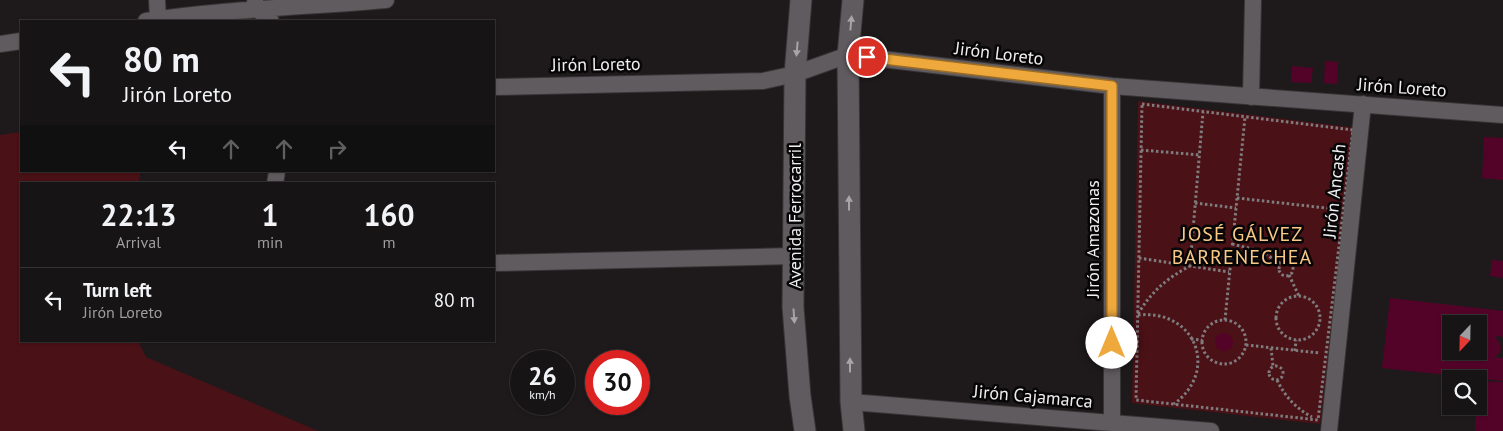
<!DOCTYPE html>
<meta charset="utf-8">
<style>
body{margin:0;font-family:"PT Sans",sans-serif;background:#1f1d1e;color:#f1f3f6;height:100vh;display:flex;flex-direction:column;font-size:19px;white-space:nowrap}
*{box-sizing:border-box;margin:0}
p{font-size:16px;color:#9e9ea0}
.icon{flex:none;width:28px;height:28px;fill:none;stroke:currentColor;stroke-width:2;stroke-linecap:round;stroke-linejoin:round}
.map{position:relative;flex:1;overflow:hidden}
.panel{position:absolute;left:20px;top:182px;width:475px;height:160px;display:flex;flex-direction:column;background:#161415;border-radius:0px;box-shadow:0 1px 4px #0004,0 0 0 1px #353334}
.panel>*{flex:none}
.top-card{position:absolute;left:20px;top:20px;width:475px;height:152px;border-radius:0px;box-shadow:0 1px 4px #0004,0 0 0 1px #353334;background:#161415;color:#f1f3f6;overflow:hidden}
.needle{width:32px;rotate:202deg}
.fabs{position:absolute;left:1442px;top:315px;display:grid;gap:10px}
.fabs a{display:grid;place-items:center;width:45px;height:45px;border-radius:0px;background:#161415;box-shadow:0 1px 4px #0004,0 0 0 1px #353334;font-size:25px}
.speed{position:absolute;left:510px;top:350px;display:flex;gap:10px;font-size:25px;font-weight:700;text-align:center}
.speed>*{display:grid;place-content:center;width:65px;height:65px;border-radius:50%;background:#161415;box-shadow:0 1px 4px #0004,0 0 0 1px #353334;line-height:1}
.speed small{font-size:12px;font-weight:400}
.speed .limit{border:8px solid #d22;background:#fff;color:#111}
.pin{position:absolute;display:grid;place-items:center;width:42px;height:42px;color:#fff;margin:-21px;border:2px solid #fff;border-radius:50%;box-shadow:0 1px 5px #0007}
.me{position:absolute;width:55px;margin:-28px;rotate:0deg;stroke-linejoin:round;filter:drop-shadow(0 0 4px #0008)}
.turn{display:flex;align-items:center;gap:18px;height:105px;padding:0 20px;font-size:22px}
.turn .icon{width:65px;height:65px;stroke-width:2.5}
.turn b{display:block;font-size:35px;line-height:42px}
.lanes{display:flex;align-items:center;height:48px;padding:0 20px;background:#0003;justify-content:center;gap:25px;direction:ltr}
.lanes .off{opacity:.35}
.eta{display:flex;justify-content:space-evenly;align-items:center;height:85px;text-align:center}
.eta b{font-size:30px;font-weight:600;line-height:35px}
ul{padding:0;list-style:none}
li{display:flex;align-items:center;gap:15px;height:65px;padding:0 20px;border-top:1px solid #353334}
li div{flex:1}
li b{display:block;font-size:19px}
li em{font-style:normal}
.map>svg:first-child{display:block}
</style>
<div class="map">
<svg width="1503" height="431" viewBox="0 0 1503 431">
<rect width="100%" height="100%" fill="#1e1a1c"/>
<!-- green -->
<path fill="#4a1116" d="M 1138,101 L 1357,128 L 1320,424 L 1132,403 Z
M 21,132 L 21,171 L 141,171 L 138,184 L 21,184 L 21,341 L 138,341 L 146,357 L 318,431 L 0,431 L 0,135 Z"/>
<!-- building -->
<path fill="#540328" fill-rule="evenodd" d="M 1325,61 L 1338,62 L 1337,84 L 1324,83 Z
M 1292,66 L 1313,68 L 1311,83 L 1291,82 Z
M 1484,137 L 1503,138 L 1503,180 L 1482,178 Z
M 1492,260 L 1503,261 L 1503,278 L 1490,276 Z
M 1390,298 L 1503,311 L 1503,337 L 1495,336 L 1500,344 L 1501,349 L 1499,354 L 1494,357 L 1503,358 L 1503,381 L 1382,368 ZM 1451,324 L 1479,324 L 1479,351 L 1451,351 Z
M1215 342a9 9 0 1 1 18 0a9 9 0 1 1-18 0Z
M 1479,381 L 1503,382 L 1503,431 L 1475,431 L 1476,406 L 1479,406 Z"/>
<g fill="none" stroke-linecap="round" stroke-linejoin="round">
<!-- minor casing -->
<g stroke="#373436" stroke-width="18">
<path id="minor" d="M 157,0 L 158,19
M 255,2 L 256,8 L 271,21
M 146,21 C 225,9 306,7 386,0
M 0,44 L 21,41
M 494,87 L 763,81 L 795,74 L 848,55 L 1112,86 L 1503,115
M 1251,97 L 1253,0
M 275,184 L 277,171
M 494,263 L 793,256
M 851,402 L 1211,431
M 1112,422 L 1112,86
M 1329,431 L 1363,104"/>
</g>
<!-- tertiary casing -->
<g stroke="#373436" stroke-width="23">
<path id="tertiary" d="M 801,0 L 795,74 L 793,307 L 800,396 L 805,431
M 853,0 L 848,55 L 851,402 L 854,431"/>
</g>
<!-- path -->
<path stroke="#7f7c7e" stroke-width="3" stroke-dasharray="2.5 2.5" stroke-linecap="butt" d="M 1142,104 L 1353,130 L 1318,420 L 1136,400 Z
M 1141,150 L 1200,155
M 1237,198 L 1335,209
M 1195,203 L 1236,208
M 1232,244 L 1261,251 L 1281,264
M 1139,258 L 1229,272
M1279 269a7 7 0 1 1 14 0a7 7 0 1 1-14 0Z
M 1289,275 L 1299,296
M1276 318a22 22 0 1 1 44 0a22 22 0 1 1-44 0Z
M 1138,314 C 1151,292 1167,278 1190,266 L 1203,112
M 1138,315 C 1195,309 1220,370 1174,404
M 1225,320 L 1245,117
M1202 342a22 22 0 1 1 44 0a22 22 0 1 1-44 0Z
M 1191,339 L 1202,340
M 1246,345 L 1320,353
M 1271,348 L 1273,366
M 1295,351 L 1296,340
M1269 373a7 7 0 1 1 14 0a7 7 0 1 1-14 0Z
M 1277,380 C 1285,397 1297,409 1312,417"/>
<!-- minor -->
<use href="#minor" stroke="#605b5e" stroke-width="16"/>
<!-- tertiary -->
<use href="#tertiary" stroke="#605b5e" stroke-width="21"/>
</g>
<!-- one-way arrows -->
<defs><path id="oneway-solid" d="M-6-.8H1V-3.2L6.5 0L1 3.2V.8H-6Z" transform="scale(1.25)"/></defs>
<g fill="#a8a4a7">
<use href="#oneway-solid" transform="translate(851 23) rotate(-85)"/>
<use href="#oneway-solid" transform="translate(797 49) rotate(95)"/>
<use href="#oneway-solid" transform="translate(849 203) rotate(-90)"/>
<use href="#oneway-solid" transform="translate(794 316) rotate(86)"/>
<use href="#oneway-solid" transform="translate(850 365) rotate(-90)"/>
</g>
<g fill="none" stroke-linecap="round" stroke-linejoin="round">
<!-- route casing -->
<g stroke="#9b6d27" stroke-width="12">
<path id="route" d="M 867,57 L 1112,86 L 1112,343"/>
</g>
<!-- route -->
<use href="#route" stroke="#eea83c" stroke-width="9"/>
</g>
<g text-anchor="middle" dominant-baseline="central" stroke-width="5" stroke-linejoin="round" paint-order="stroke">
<!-- street labels -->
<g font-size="18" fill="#f1eef0" stroke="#070607">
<text transform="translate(999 53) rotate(7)">Jirón Loreto</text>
<text transform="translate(596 64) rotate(-1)">Jirón Loreto</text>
<text transform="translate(1402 87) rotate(4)">Jirón Loreto</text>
<text transform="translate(1334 191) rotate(-84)">Jirón Ancash</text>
<text transform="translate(794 216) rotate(-90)">Avenida Ferrocarril</text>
<text transform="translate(1092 239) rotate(-90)">Jirón Amazonas</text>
<text transform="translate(1033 396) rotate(5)">Jirón Cajamarca</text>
</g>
<!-- quarter labels -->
<g font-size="20" letter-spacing="1" fill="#f9c886" stroke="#070607">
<text x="1242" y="234">JOSÉ GÁLVEZ<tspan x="1242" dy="23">BARRENECHEA</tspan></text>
</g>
</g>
</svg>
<div class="fabs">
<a><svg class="needle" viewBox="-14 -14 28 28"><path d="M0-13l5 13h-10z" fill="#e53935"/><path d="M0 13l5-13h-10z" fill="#9e9ea0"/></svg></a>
<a><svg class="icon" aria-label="search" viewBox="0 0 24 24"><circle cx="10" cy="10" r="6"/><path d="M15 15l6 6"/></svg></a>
</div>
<div class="speed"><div>26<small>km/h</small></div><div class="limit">30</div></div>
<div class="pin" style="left:867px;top:57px;background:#d93025"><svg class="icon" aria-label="arrive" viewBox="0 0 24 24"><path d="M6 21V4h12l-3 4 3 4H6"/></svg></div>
<svg class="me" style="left:1112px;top:343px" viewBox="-20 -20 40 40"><circle r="19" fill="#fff"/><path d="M0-13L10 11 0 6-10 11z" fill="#eea83c"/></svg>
<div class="top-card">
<div class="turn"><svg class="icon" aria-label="left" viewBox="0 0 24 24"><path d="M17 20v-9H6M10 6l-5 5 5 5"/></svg><div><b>80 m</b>Jirón Loreto</div></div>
<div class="lanes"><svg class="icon" aria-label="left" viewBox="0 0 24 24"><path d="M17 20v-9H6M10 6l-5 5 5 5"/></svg><svg class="icon off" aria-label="ahead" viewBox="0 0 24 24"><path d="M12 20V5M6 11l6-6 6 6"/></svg><svg class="icon off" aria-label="ahead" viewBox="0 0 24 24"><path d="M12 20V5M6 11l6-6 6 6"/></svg><svg class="icon off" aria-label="right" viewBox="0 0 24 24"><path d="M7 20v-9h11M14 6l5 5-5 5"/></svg></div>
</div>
<section class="panel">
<div class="eta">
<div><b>22:13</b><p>Arrival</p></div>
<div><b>1</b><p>min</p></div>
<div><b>160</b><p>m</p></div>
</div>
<ul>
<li><svg class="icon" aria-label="left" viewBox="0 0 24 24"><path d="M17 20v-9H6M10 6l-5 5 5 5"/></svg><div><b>Turn left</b><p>Jirón Loreto</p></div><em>80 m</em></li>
</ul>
</section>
</div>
